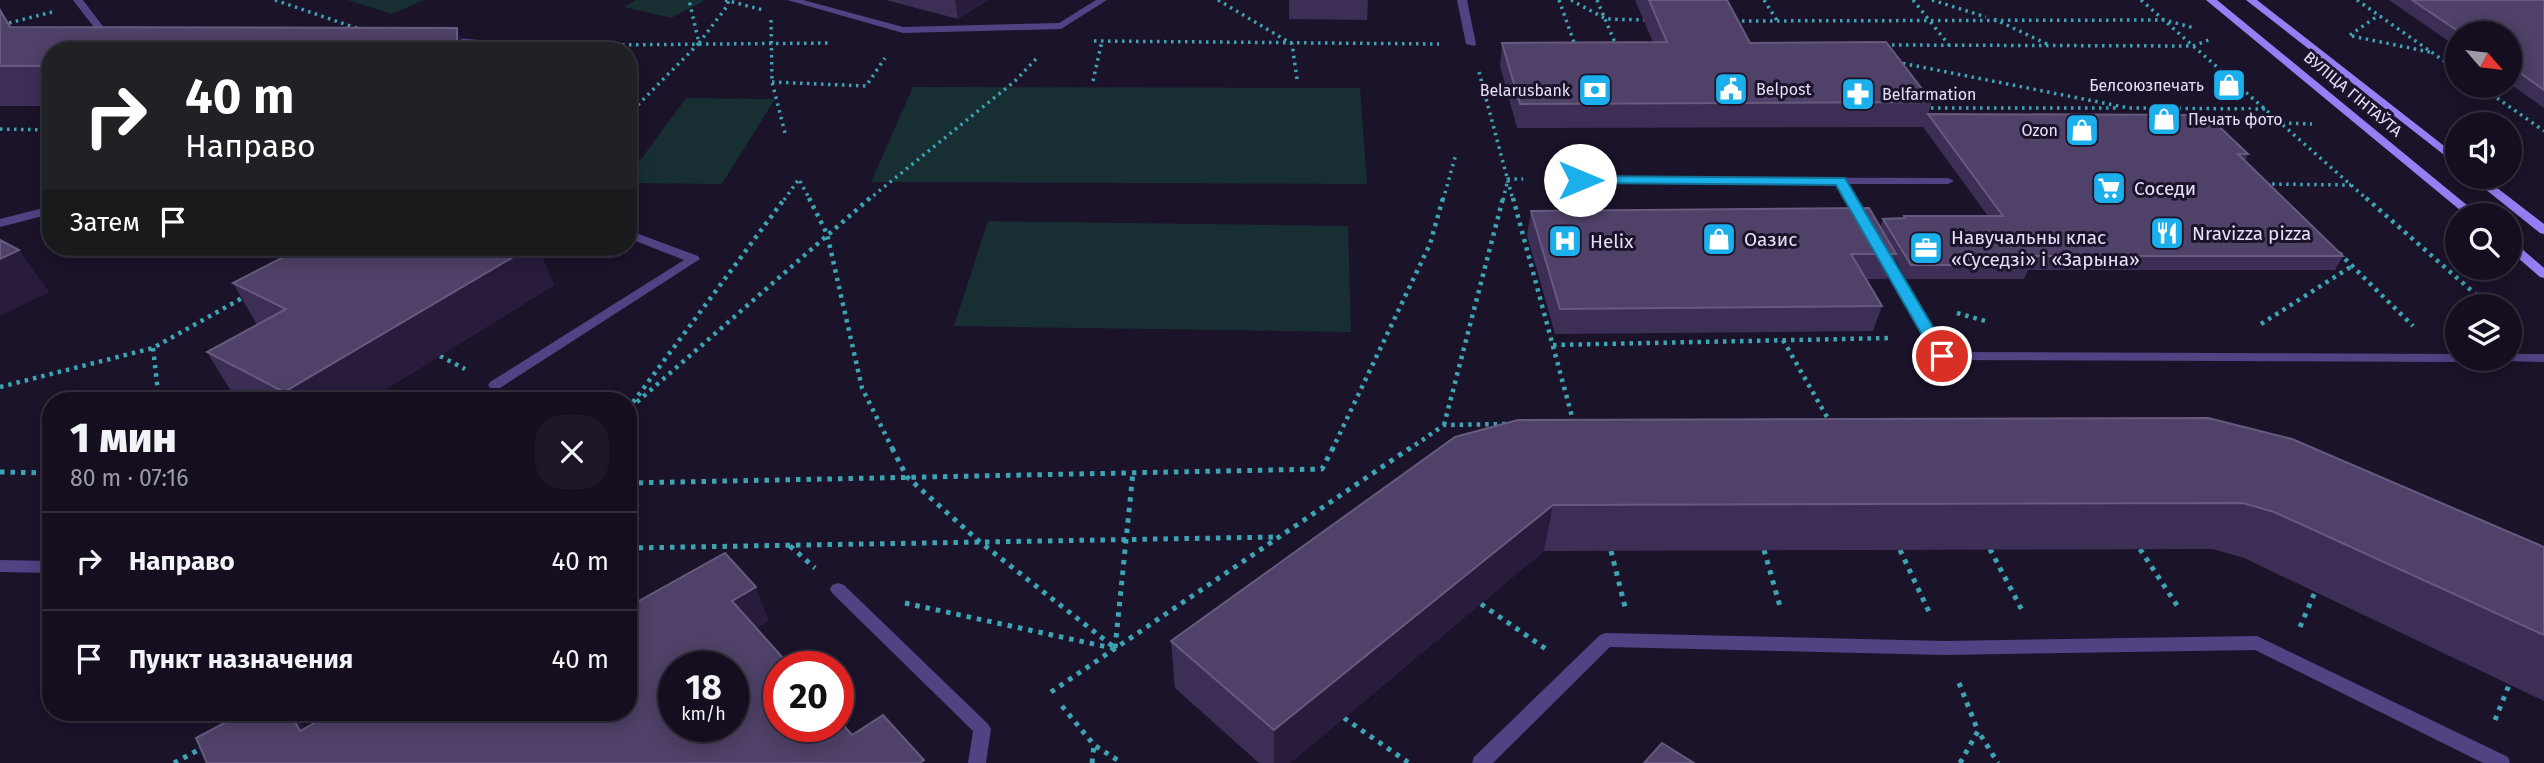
<!DOCTYPE html>
<html lang="ru">
<meta charset="utf-8">
<style>
body{margin:0;font-family:"Fira Sans",sans-serif;background:#1d1728;color:#f1f3f6;height:100vh;display:flex;flex-direction:column;font-size:26px;white-space:nowrap}
*{box-sizing:border-box;margin:0}
p{font-size:23px;color:#9d9ca4}
.icon{flex:none;width:38px;height:38px;fill:none;stroke:currentColor;stroke-width:2;stroke-linecap:round;stroke-linejoin:round}
.map{position:relative;flex:1;overflow:hidden}
.drawer{position:absolute;left:42px;top:392px;width:595px;height:329px;display:flex;flex-direction:column;background:#140e1f;border-radius:28px;box-shadow:0 4px 18px #0003,0 0 0 2px #332e3d}
.drawer>*{flex:none}
.banner{position:absolute;left:42px;top:42px;width:595px;height:214px;border-radius:28px;box-shadow:0 4px 18px #0003,0 0 0 2px #332e3d;background:#202124;color:#fff;overflow:hidden}
.needle{width:46px;rotate:118deg}
.buttons{position:absolute;left:2445px;top:21px;display:grid;gap:14px}
.buttons a{display:grid;place-items:center;width:77px;height:77px;border-radius:50%;background:#140e1f;box-shadow:0 4px 18px #0003,0 0 0 2px #332e3d;font-size:35px}
.speed{position:absolute;left:658px;top:651px;display:flex;gap:14px;font-size:35px;font-weight:700;text-align:center}
.speed>*{display:grid;place-content:center;width:91px;height:91px;border-radius:50%;background:#140e1f;box-shadow:0 4px 18px #0003,0 0 0 2px #332e3d;line-height:1}
.speed small{font-size:18px;font-weight:400}
.speed .limit{border:10px solid #d22;background:#fff;color:#111}
.pin{position:absolute;display:grid;place-items:center;width:60px;height:60px;color:#fff;margin:-30px;border:4px solid #fff;border-radius:50%;box-shadow:0 2px 7px #0007}
.me{position:absolute;width:77px;margin:-38px;rotate:90deg;stroke-linejoin:round;filter:drop-shadow(0 0 5px #0008)}
.turn{display:flex;align-items:center;gap:24px;height:147px;padding:0 28px;font-size:32px}
.turn .icon{width:91px;height:91px;stroke-width:2.5}
.turn b{display:block;font-size:49px;line-height:60px}
.then{display:flex;align-items:center;height:66px;padding:0 28px;background:#0003;gap:14px;font-size:26px}
.round{display:grid;place-items:center;flex:none;width:74px;height:74px;border-radius:28px;background:#1d1728}
.overview{display:flex;align-items:center;justify-content:space-between;height:119px;padding:0 28px}
h1{font-size:42px;font-weight:800;line-height:52px}
ul{padding:0;list-style:none}
li{display:flex;align-items:center;gap:21px;height:98px;padding:0 28px;border-top:2px solid #332e3d}
li div{flex:1}
li b{display:block;font-size:26px}
li em{font-style:normal}
.map>svg:first-child{display:block}
</style>
<div class="map">
<svg width="2544" height="763" viewBox="0 0 2544 763">
<rect width="100%" height="100%" fill="#1b1329"/>
<!-- green -->
<path fill="#172f33" d="M 348,0 L 424,0 L 392,14 Z
M 636,0 L 701,0 L 704,1 L 671,18 L 624,7 Z
M 913,87 L 1360,88 L 1367,184 L 871,182 Z
M 686,98 L 775,99 L 722,184 L 628,183 L 628,177 Z
M 988,221 L 1348,226 L 1351,332 L 954,326 Z"/>
<g fill="none" stroke-linecap="round" stroke-linejoin="round">
<!-- path-far2 -->
<path stroke="#3ca4b3" stroke-width="3.5" stroke-dasharray="2.5 4.5" stroke-linecap="butt" d="M 275,0 L 359,29
M 725,0 L 763,10
M 1218,0 L 1292,44 L 1297,79
M 1559,0 L 1575,45
M 1571,0 L 1606,19 L 1649,20
M 1597,0 L 1616,45
M 1764,0 L 1778,22
M 1913,0 L 1949,45
M 1932,0 L 1986,17
M 2141,0 L 2368,200
M 2357,0 L 2457,70
M 1994,19 L 2047,44
M 771,20 L 772,82 L 785,133
M 1735,21 L 2165,20 L 2194,28
M 9,23 L 52,12
M 2350,35 L 2379,15
M 2352,36 L 2434,53
M 1094,41 L 1439,44
M 699,43 L 728,5 L 728,1
M 608,45 L 830,43
M 1885,45 L 2193,46 L 2211,39
M 1896,62 L 2129,108 L 2265,109
M 1479,72 L 1513,200
M 1093,81 L 1102,41
M 772,82 L 866,86 L 885,58
M 2480,86 L 2544,131
M 1924,108 L 2118,108
M 628,115 L 699,43 L 689,0
M 2282,123 L 2312,124
M 0,129 L 51,130
M 2270,186 L 2268,184 L 2351,185
M 784,200 L 799,179 L 810,200
M 868,200 L 1015,81 L 1036,59
M 1443,200 L 1456,154
M 1503,200 L 1508,179 L 1523,179"/>
<!-- path-far1 -->
<path stroke="#3ca4b3" stroke-width="4.5" stroke-dasharray="3.5 5" stroke-linecap="butt" d="M 809,198 L 827,234 L 862,388 L 893,450
M 1513,198 L 1574,424
M 2366,198 L 2489,306
M 2339,253 L 2413,326
M 1957,313 L 1989,322
M 2261,324 L 2352,266
M 1783,340 L 1831,424
M 1553,345 L 1892,338
M 153,348 L 159,401
M 440,356 L 465,369
M 0,387 L 153,348 L 244,297
M 543,393 L 583,401
M 637,402 L 870,198
M 628,409 L 785,198
M 1444,425 L 1503,198
M 1332,450 L 1430,244 L 1443,198
M 1408,450 L 1444,425 L 1506,424"/>
<!-- path -->
<path stroke="#3ca4b3" stroke-width="5" stroke-dasharray="4.5 6" stroke-linecap="butt" d="M 892,448 L 907,477 L 980,542 L 1115,648
M 0,472 L 51,473
M 628,483 L 1322,469 L 1333,448
M 790,546 L 815,568
M 628,548 L 1278,537
M 1990,549 L 2024,614
M 2140,549 L 2180,610
M 1764,550 L 1781,610
M 1900,550 L 1930,614
M 1611,551 L 1625,607
M 905,603 L 1112,648
M 1481,604 L 1546,649
M 2300,627 L 2315,592
M 1115,648 L 1133,472
M 1959,683 L 1978,731
M 1051,692 L 1410,448
M 1062,706 L 1094,745 L 1122,763
M 1344,718 L 1409,763
M 2495,720 L 2509,685
M 174,763 L 204,747
M 1092,763 L 1094,745
M 1960,763 L 1978,731 L 1998,763"/>
<!-- lane -->
<path fill="#514284" fill-rule="evenodd" d="M 73,0 L 83,0 L 114,41 L 112,43 L 106,43 Z
M 787,0 L 803,0 L 903,27 L 1059,23 L 1096,0 L 1107,0 L 1061,29 L 903,33 Z
M 1457,0 L 1467,0 L 1476,44 L 1475,46 L 1466,44 Z
M 444,37 L 576,48 L 581,51 L 537,51 L 441,42 L 439,40 Z
M 1554,177 L 1948,178 L 1954,181 L 1948,184 L 1848,184 L 1871,223 L 1865,227 L 1859,223 L 1836,184 L 1550,182 L 1548,180 Z
M 51,206 L 51,214 L 0,227 L 0,219 Z
M 628,230 L 698,256 L 700,259 L 500,388 L 490,388 L 488,385 L 490,382 L 684,260 L 628,238 Z
M 1882,248 L 1888,252 L 1946,352 L 2457,354 L 2457,359 L 2463,359 L 2457,362 L 1942,360 L 1935,356 L 1876,252 Z
M 2510,354 L 2544,354 L 2544,362 L 2505,361 L 2504,359 L 2510,359 Z
M 0,560 L 51,561 L 51,573 L 0,572 Z
M 838,583 L 844,585 L 988,724 L 991,729 L 986,763 L 968,763 L 973,731 L 832,593 L 830,589 L 832,585 Z
M 1606,633 L 1945,641 L 2257,636 L 2508,757 L 2510,763 L 2483,763 L 2255,650 L 1945,655 L 1610,647 L 1493,763 L 1472,763 L 1474,757 L 1600,635 Z"/>
<!-- secondary -->
<path fill="#977ef4" fill-rule="evenodd" d="M 2206,0 L 2217,0 L 2479,215 L 2466,215 Z
M 2246,0 L 2257,0 L 2457,156 L 2457,165 Z
M 2470,177 L 2483,177 L 2544,224 L 2544,234 L 2540,233 Z
M 2510,241 L 2514,242 L 2544,268 L 2544,278 L 2540,277 L 2510,251 Z"/>
</g>
<!-- wall -->
<path fill="#3d2e56" d="M 886,0 L 988,0 L 958,19 Z
M 1289,0 L 1368,0 L 1367,20 L 1289,19 Z
M 1635,0 L 1727,0 L 1750,43 L 1932,102 L 1928,114 L 2248,154 L 2245,161 L 2343,256 L 2335,270 L 2028,270 L 2024,279 L 1906,279 L 1895,259 L 1887,279 L 1866,279 L 1882,306 L 1873,331 L 1555,334 L 1527,235 L 1531,211 L 1880,228 L 1883,219 L 1903,218 L 1904,216 L 1988,216 L 1923,127 L 1517,128 L 1500,66 L 1502,43 L 1653,42 Z
M 2389,0 L 2544,0 L 2544,108 L 2510,84 L 2510,33 L 2457,33 L 2457,47 Z
M 0,9 L 11,27 L 51,51 L 51,106 L 0,106 Z
M 401,247 L 538,247 L 554,285 L 367,401 L 244,401 L 234,396 L 207,352 L 257,325 L 233,283 L 396,250 Z
M 2208,418 L 2544,547 L 2544,701 L 2244,558 L 2213,549 L 1544,551 L 1290,763 L 1259,763 L 1175,688 L 1171,641 L 1455,437 Z"/>
<!-- shaded-wall -->
<path fill="#281b3c" d="M 955,0 L 988,0 L 958,19 Z
M 457,28 L 466,51 L 457,51 Z
M 530,247 L 538,247 L 554,285 L 367,401 L 289,401 L 284,392 Z
M 19,250 L 49,292 L 0,316 L 0,259 Z
M 1553,505 L 1544,551 L 1290,763 L 1274,763 L 1274,730 Z
M 756,587 L 769,621 L 746,635 L 732,601 Z
M 290,712 L 294,712 L 306,729 L 300,731 Z"/>
<!-- building -->
<path fill="#4f4167" stroke="#675a7f" stroke-width="2" fill-rule="evenodd" d="M 1649,0 L 1727,0 L 1750,43 L 1886,42 L 1932,102 L 1520,104 L 1502,43 L 1667,42 Z
M 2412,0 L 2544,0 L 2544,90 L 2510,66 L 2510,33 L 2461,33 Z
M 0,10 L 10,27 L 457,28 L 457,51 L 51,51 L 51,66 L 0,66 Z
M 1928,114 L 2207,115 L 2248,154 L 2238,154 L 2343,256 L 2022,256 L 2030,265 L 1911,265 L 1883,219 L 1905,218 L 1904,216 L 2003,216 Z
M 1869,208 L 1896,254 L 1851,254 L 1882,306 L 1560,309 L 1531,211 Z
M 0,240 L 19,250 L 0,259 Z
M 303,247 L 388,247 L 396,250 L 401,247 L 530,247 L 284,392 L 207,352 L 286,309 L 233,283 Z
M 2208,418 L 2292,439 L 2544,547 L 2544,635 L 2274,512 L 2243,503 L 1553,505 L 1274,730 L 1171,641 L 1455,437 L 1518,420 Z
M 725,553 L 756,587 L 732,601 L 791,667 L 779,667 L 779,726 L 838,726 L 838,719 L 852,735 L 883,715 L 924,760 L 920,763 L 207,763 L 196,738 L 245,712 L 290,712 L 300,731 L 334,712 L 628,712 L 628,607 ZM 674,667 L 733,667 L 733,726 L 674,726 Z
M 1662,743 L 1694,763 L 1644,763 Z"/>
<!-- route -->
<path fill="#1bafec" stroke="#127299" stroke-width="2" d="M 1580,176 L 1845,178 L 1950,356 L 1942,361 L 1936,359 L 1836,185 L 1576,183 L 1574,180 Z"/>
<!-- icons -->
<defs>
<g id="shop-square" transform="scale(1.75)"><rect x="-9" y="-9" width="18" height="18" rx="4" fill="#1bafec" stroke="#1b1329"/><path d="M-5-2.5h2.3a2.7 3.5 0 0 1 5.4 0H5L5.5 6h-11ZM-1.5-2.5h3a1.5 2.3 0 0 0-3 0Z" fill="#fff"/></g>
<g id="civic-square" transform="scale(1.75)"><rect x="-9" y="-9" width="18" height="18" rx="4" fill="#1bafec" stroke="#1b1329"/><path d="M-.6-6.5H3V-4.5H.6V-3L4-1V1h2V6H-6V1h2V-1L-.6-3ZM-1.2 2.5V6h2.4V2.5Z" fill="#fff"/></g>
<g id="bank-square" transform="scale(1.75)"><rect x="-9" y="-9" width="18" height="18" rx="4" fill="#1bafec" stroke="#1b1329"/><path d="M-6-4H6V4H-6ZM0-2.3a2.3 2.3 0 1 0 0 4.6a2.3 2.3 0 1 0 0-4.6Z" fill="#fff"/></g>
<g id="pharmacy-square" transform="scale(1.75)"><rect x="-9" y="-9" width="18" height="18" rx="4" fill="#1bafec" stroke="#1b1329"/><path d="M-2-6h4v4h4v4h-4v4h-4v-4h-4v-4h4Z" fill="#fff"/></g>
<g id="supermarket-square" transform="scale(1.75)"><rect x="-9" y="-9" width="18" height="18" rx="4" fill="#1bafec" stroke="#1b1329"/><path d="M-6-5.5h2.5l.6 2H6L4.5 2H-2.5L-4.4-4H-6ZM-1.5 3.2a1.3 1.3 0 1 0 .1 0ZM3 3.2a1.3 1.3 0 1 0 .1 0Z" fill="#fff"/></g>
<g id="restaurant-square" transform="scale(1.75)"><rect x="-9" y="-9" width="18" height="18" rx="4" fill="#1bafec" stroke="#1b1329"/><path d="M-5-6h1v4h1v-4h1v4h1v-4h1v5L-1.5 .5V6h-2V.5L-5-1ZM5-6V6H3V1.5H1.5Q1.5-4 5-6Z" fill="#fff"/></g>
<g id="hospital-square" transform="scale(1.75)"><rect x="-9" y="-9" width="18" height="18" rx="4" fill="#1bafec" stroke="#1b1329"/><path d="M-5-5h3v3.5h4V-5h3V5h-3V1.5h-4V5h-3Z" fill="#fff"/></g>
<g id="office-square" transform="scale(1.75)"><rect x="-9" y="-9" width="18" height="18" rx="4" fill="#1bafec" stroke="#1b1329"/><path d="M-6-3h4V-5.5h4V-3h4V5H-6ZM-1-4.5V-3h2v-1.5ZM-6 0V1H6V0Z" fill="#fff"/></g>
</defs>
<g fill-rule="evenodd">
<use href="#shop-square" x="2229" y="85"/>
<use href="#civic-square" x="1731" y="89"/>
<use href="#bank-square" x="1595" y="90"/>
<use href="#pharmacy-square" x="1858" y="94"/>
<use href="#shop-square" x="2164" y="119"/>
<use href="#shop-square" x="2082" y="130"/>
<use href="#supermarket-square" x="2109" y="188"/>
<use href="#restaurant-square" x="2167" y="233"/>
<use href="#shop-square" x="1719" y="239"/>
<use href="#hospital-square" x="1565" y="241"/>
<use href="#office-square" x="1926" y="248"/>
</g>
<g text-anchor="middle" dominant-baseline="central" stroke-width="6" stroke-linejoin="round" paint-order="stroke">
<!-- far-poi labels -->
<g font-size="16" fill="#e7defc" stroke="#1b1329" text-anchor="end">
<text x="2204" y="85">Белсоюзпечать</text>
<text x="1756" y="89" text-anchor="start">Belpost</text>
<text x="1570" y="90">Belarusbank</text>
<text x="1882" y="94" text-anchor="start">Belfarmation</text>
<text x="2188" y="119" text-anchor="start">Печать фото</text>
<text x="2058" y="130">Ozon</text>
</g>
<!-- far-street labels -->
<g font-size="16" fill="#e7defc" stroke="#1b1329">
<text transform="translate(2353 94) rotate(40)">ВУЛІЦА ГІНТАЎТА</text>
</g>
<!-- poi labels -->
<g font-size="19" fill="#e7defc" stroke="#1b1329" text-anchor="start">
<text x="2134" y="188">Соседи</text>
<text x="2192" y="233">Nravizza pizza</text>
<text x="1951" y="237">Навучальны клас<tspan x="1951" dy="22">«Суседзі» і «Зарына»</tspan></text>
<text x="1744" y="239">Оазис</text>
<text x="1590" y="241">Helix</text>
</g>
</g>
</svg>
<div class="buttons">
<a><svg class="needle" viewBox="-14 -14 28 28"><path d="M0-13l5 13h-10z" fill="#e53935"/><path d="M0 13l5-13h-10z" fill="#9d9ca4"/></svg></a>
<a><svg class="icon" aria-label="sound" viewBox="0 0 24 24"><path d="M4 9h4l5-4v14l-5-4H4zM17 9q2 3 0 6"/></svg></a>
<a><svg class="icon" aria-label="search" viewBox="0 0 24 24"><circle cx="10" cy="10" r="6"/><path d="M15 15l6 6"/></svg></a>
<a><svg class="icon" aria-label="layers" viewBox="0 0 24 24"><path d="M12 4l9 5-9 5-9-5zM3 14l9 5 9-5"/></svg></a>
</div>
<div class="speed"><div>18<small>km/h</small></div><div class="limit">20</div></div>
<div class="pin" style="left:1942px;top:356px;background:#d93025"><svg class="icon" aria-label="arrive" viewBox="0 0 24 24"><path d="M6 21V4h12l-3 4 3 4H6"/></svg></div>
<svg class="me" style="left:1580px;top:180px" viewBox="-20 -20 40 40"><circle r="19" fill="#fff"/><path d="M0-13L10 11 0 6-10 11z" fill="#1bafec"/></svg>
<div class="banner">
<div class="turn"><svg class="icon" aria-label="right" viewBox="0 0 24 24"><path d="M7 20v-9h11M14 6l5 5-5 5"/></svg><div><b>40 m</b>Направо</div></div>
<div class="then">Затем<svg class="icon" aria-label="arrive" viewBox="0 0 24 24"><path d="M6 21V4h12l-3 4 3 4H6"/></svg></div>
</div>
<section class="drawer">
<div class="overview"><div><h1>1 мин</h1><p>80 m · 07:16</p></div><a class="round"><svg class="icon" aria-label="close" viewBox="0 0 24 24"><path d="M6 6l12 12M18 6L6 18"/></svg></a></div>
<ul>
<li><svg class="icon" aria-label="right" viewBox="0 0 24 24"><path d="M7 20v-9h11M14 6l5 5-5 5"/></svg><div><b>Направо</b></div><em>40 m</em></li>
<li><svg class="icon" aria-label="arrive" viewBox="0 0 24 24"><path d="M6 21V4h12l-3 4 3 4H6"/></svg><div><b>Пункт назначения</b></div><em>40 m</em></li>
</ul>
</section>
</div>
